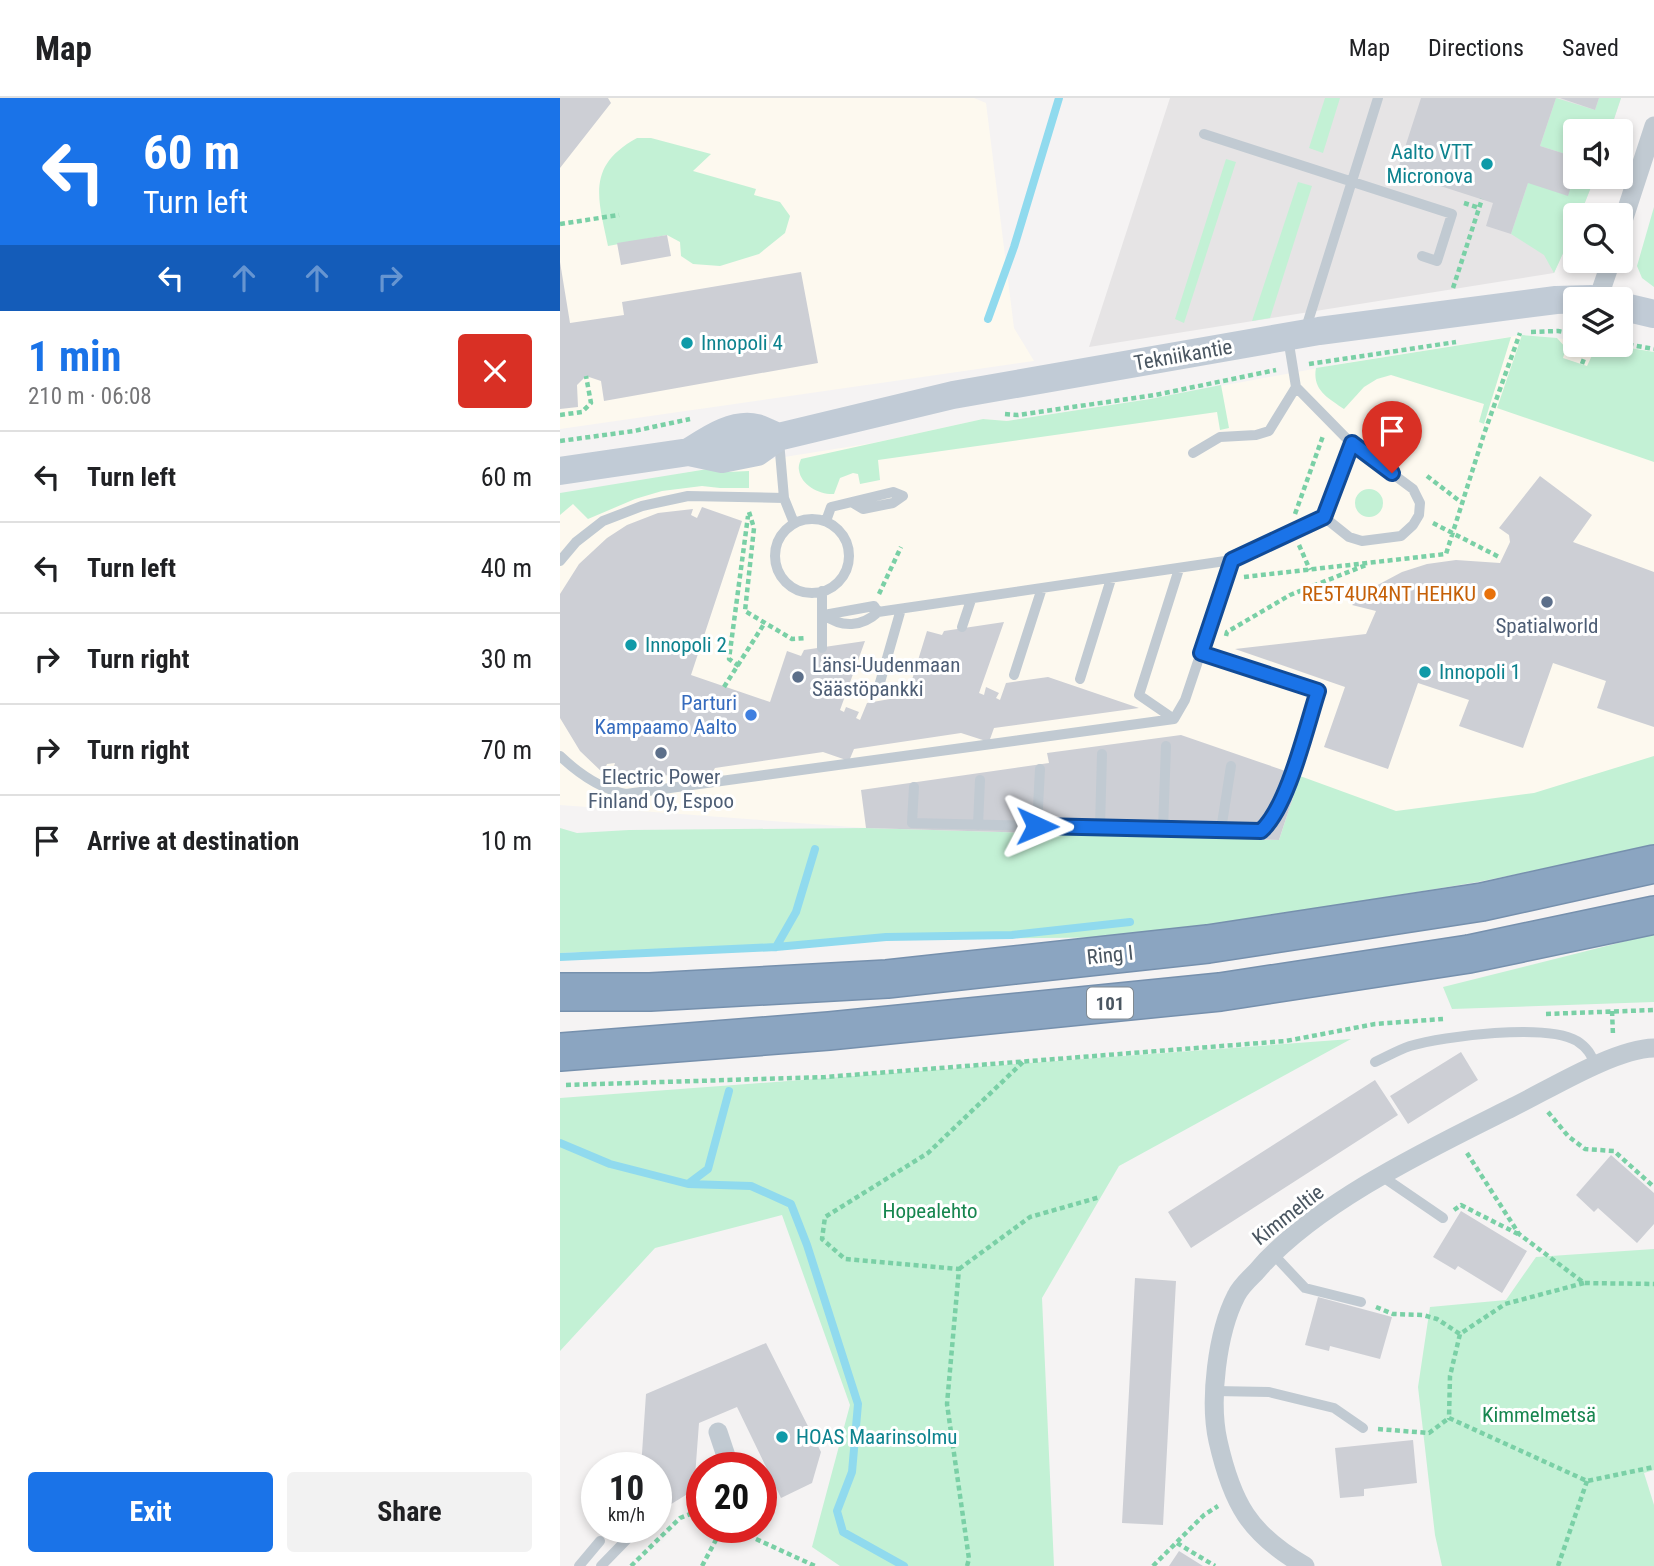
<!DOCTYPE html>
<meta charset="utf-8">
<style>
body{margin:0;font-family:"Roboto Condensed",sans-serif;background:#f2f2f2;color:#202124;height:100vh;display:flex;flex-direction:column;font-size:26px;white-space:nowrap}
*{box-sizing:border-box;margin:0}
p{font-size:23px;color:#757577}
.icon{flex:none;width:38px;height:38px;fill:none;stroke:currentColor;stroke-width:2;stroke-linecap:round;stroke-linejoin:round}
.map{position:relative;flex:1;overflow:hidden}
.panel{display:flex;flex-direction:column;background:#fff;width:560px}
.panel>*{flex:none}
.hud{background:#1a73e8;color:#fff;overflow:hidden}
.buttons{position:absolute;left:1003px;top:21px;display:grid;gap:14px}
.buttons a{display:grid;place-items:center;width:70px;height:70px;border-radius:7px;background:#fff;box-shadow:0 4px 10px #0003;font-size:35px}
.speed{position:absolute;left:21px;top:1354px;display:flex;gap:14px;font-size:35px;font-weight:700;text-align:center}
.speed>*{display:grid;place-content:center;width:91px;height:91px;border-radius:50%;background:#fff;box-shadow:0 4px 10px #0003;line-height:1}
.speed small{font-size:18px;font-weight:400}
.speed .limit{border:10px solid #d22;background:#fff;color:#111}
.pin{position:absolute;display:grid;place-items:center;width:60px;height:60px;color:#fff;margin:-72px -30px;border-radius:50% 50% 50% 0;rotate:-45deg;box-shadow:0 0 7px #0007}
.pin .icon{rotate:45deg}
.me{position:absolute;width:77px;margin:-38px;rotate:91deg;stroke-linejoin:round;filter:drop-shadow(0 0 5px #0008)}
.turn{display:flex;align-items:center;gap:24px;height:147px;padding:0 28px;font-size:32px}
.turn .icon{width:91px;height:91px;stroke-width:2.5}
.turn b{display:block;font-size:49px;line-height:60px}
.lanes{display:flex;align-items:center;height:66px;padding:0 28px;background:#0003;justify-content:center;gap:35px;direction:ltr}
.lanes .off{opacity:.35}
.round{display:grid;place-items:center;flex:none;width:74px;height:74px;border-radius:7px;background:#f2f2f2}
.head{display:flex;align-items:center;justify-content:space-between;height:119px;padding:0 28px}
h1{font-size:42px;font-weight:700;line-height:52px;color:#1a73e8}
.button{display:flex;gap:14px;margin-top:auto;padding:14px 28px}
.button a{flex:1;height:80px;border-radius:7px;background:#1a73e8;color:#fff;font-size:28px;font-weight:700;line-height:80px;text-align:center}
.button a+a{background:#f2f2f2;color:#202124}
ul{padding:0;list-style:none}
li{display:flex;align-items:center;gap:21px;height:91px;padding:0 28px;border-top:2px solid #e0e0e0}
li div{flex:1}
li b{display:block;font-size:26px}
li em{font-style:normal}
header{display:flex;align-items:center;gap:42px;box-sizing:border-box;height:98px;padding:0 35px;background:#fff;border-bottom:2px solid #e0e0e0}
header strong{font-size:33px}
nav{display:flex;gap:38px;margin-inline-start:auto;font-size:24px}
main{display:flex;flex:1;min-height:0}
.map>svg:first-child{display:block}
</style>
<header>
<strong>Map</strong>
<nav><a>Map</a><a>Directions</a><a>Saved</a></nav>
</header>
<main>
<section class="panel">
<div class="hud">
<div class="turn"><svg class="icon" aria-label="left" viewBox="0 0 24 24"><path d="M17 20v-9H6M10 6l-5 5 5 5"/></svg><div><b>60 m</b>Turn left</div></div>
<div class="lanes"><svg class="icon" aria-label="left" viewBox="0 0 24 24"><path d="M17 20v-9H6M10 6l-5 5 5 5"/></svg><svg class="icon off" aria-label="ahead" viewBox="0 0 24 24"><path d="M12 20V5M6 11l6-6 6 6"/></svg><svg class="icon off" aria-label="ahead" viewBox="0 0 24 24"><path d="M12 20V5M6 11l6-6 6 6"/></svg><svg class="icon off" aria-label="right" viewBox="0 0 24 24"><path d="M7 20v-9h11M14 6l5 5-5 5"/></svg></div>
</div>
<div class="head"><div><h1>1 min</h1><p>210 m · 06:08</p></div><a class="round" style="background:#d93025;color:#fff"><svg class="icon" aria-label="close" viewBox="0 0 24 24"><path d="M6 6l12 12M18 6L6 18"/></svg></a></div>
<ul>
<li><svg class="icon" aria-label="left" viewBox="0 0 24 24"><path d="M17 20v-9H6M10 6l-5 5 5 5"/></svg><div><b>Turn left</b></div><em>60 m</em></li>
<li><svg class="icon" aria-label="left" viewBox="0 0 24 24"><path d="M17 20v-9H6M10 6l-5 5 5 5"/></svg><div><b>Turn left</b></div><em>40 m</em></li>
<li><svg class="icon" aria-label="right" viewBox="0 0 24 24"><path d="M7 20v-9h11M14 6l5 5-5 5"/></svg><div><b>Turn right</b></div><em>30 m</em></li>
<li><svg class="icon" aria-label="right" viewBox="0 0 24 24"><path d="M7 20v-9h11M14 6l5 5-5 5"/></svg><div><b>Turn right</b></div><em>70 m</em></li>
<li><svg class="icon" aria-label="arrive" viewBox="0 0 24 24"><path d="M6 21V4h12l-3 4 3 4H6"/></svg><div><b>Arrive at destination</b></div><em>10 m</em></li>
</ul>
<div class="button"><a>Exit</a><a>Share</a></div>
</section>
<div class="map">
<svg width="1094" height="1468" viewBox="0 0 1094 1468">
<rect width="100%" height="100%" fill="#f5f3f3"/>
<!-- commercial -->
<path fill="#fdf9ef" d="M 0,0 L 414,0 L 426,5 L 454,230 L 474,263 L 0,331 Z
M 962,237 L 1015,242 L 1015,247 L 1052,247 L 1094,254 L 1094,701 L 719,742 L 306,730 L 0,707 L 0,399 L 128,374 L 313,345 L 423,321 L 447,323 L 590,301 L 791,264 Z"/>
<!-- education -->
<path fill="#e6e4e5" d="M 610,0 L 1061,0 L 1050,33 L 1015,33 L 1015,79 L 1035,79 L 1020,117 L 1015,117 L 1015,129 L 994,175 L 529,249 Z"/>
<!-- green -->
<path fill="#c3f1d5" d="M 765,0 L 780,0 L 763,55 L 749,50 Z
M 996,0 L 1035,12 L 1039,0 L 1061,0 L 1050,33 L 1015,33 L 1015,59 L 980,48 Z
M 77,40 L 91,40 L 151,56 L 133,73 L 196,91 L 194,97 L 220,104 L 230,118 L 225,135 L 199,156 L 160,168 L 133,166 L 121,158 L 120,144 L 107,137 L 48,148 C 38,100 26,68 77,40 Z
M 666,61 L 676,64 L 624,225 L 615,221 Z
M 1015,76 L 1015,79 L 1035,79 L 1020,117 L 1015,117 L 1015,129 L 994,175 L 984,157 L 951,136 L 968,85 Z
M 738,84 L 752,88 L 710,220 L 692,223 Z
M 1094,109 L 1094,189 L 1082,180 L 1077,168 Z
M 962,237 L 997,240 L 1006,250 L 1003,260 L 1027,268 L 1037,247 L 1052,247 L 1094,254 L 1094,364 L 937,310 Z
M 951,239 L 924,326 L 919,324 L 924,306 L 831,277 L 817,281 L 804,289 L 784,311 C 768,300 752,292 756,270 Z
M 661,287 L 669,330 L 660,332 L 657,314 L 318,362 L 320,382 L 300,386 L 298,376 L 293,375 L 280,380 L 274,396 C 261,397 241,388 239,372 C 238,368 240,364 241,361 L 423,321 L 447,323 L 590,301 Z
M 166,368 L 167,374 L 189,373 L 189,390 L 160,390 L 142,388 L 102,393 L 75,401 L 28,421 L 13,406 L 0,417 L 0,395 Z
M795 405a14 14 0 1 1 28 0a14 14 0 1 1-28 0Z
M 1094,658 L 1094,748 L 918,784 L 581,839 L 360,841 L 0,855 L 0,730 L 17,735 L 69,732 L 306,730 L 719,742 L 740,678 L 836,713 L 974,695 Z
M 1094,836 L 1094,904 L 892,911 L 883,889 Z
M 791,941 L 559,1068 L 482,1200 L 494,1468 L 280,1468 L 252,1449 L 290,1307 L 222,1117 L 95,1150 L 0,1253 L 0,1000 Z
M 1094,1151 L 1094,1372 L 1084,1375 L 1094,1407 L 1094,1468 L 882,1468 L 875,1437 L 858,1289 L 870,1209 L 946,1202 L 976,1159 Z"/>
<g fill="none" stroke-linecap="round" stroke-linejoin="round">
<!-- stream -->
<path stroke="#90daee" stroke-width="8" d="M 428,221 L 454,149 L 499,0
M 216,849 L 236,814 L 255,751
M 0,859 L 216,849 L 326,839 L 452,837 L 570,824
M 0,1045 L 50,1066 L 128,1086 L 148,1071 L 169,993
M 128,1086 L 191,1088 L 231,1106 L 247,1147 L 298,1306 L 292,1374 L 277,1413 L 283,1434 L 344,1468"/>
</g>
<!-- building -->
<path fill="#cdcfd5" d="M 0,0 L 48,0 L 51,5 L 0,70 Z
M 861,0 L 996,0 L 980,48 L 1015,59 L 1015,76 L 1008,98 L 968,85 L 951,136 L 926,128 L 933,105 L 837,74 Z
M 1000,0 L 1039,0 L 1035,12 Z
M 107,137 L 111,158 L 61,167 L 57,145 Z
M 0,164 L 10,225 L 64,217 L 62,204 L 241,174 L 258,265 L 44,303 L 41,283 L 26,278 L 17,287 L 18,309 L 0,311 Z
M 980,378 L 1032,417 L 1013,444 L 1094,474 L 1094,629 L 1037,610 L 1046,583 L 993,565 L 963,650 L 899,628 L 909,602 L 858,585 L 828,671 L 764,649 L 785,589 L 675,551 L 806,536 L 816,513 L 792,507 L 812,490 L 842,474 L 867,466 L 896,462 L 940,465 L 950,444 L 949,437 L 939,430 Z
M 142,409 L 182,423 L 131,577 L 210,604 L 227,553 L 241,558 L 244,552 L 305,543 L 280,612 L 284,614 L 286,609 L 299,614 L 296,620 L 300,622 L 307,605 L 347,598 L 367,533 L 382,537 L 384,533 L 444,524 L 419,595 L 424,597 L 426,589 L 439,595 L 436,600 L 440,602 L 446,585 L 488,579 L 579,610 L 434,630 L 429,644 L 401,635 L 294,651 L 289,663 L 263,654 L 155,670 L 148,682 L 124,675 L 49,685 L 55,665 L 47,666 L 43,675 L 20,653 L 0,620 L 0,496 L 19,466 L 47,440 L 67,427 L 98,415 L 133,411 L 131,417 L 137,420 Z
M 621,637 L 740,678 L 719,742 L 306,730 L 301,692 L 489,665 L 487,655 Z
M 901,954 L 918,982 L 848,1026 L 830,998 Z
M 815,982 L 838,1017 L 631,1150 L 608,1114 Z
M 1051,1057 L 1094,1095 L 1094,1126 L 1077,1145 L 1038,1110 L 1034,1114 L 1016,1097 Z
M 901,1113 L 967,1153 L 942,1195 L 898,1168 L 895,1172 L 873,1159 Z
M 575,1180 L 616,1183 L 603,1427 L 562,1425 Z
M 758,1199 L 832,1219 L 820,1261 L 770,1248 L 769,1253 L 745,1247 Z
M 206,1245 L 261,1354 L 252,1385 L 221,1400 L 177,1309 L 139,1325 L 134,1392 L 108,1408 L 96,1408 L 96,1370 L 81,1370 L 86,1296 Z
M 853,1342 L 857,1385 L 804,1391 L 804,1398 L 780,1400 L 775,1350 Z
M 619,1453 L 643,1468 L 609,1468 Z"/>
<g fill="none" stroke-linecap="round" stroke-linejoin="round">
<!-- highway casing -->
<g stroke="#7690ad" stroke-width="40">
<path id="highway" d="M 0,894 L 90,894 L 327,881 L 648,846 L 922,804 L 1094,766
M 0,954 L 269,933 L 660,894 L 909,856 L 1094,817"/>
</g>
<!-- path -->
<path stroke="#7ad0a6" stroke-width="4.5" stroke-dasharray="5 3.5" stroke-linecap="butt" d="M 904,105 L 920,110
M 0,126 L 59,117
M 893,190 L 922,101
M 971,234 L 998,233 L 1015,236
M 1060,245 L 1094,251
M 749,266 L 896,244
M 1022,266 L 1029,247
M 445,316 L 458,317 L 595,297 L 716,272
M 0,317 L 22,314 L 31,305 L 26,278
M 0,343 L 74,333 L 130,321
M 867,378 L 902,405
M 189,414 L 194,430 L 185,513 L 232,541 L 246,540
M 735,416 L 763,338
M 873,425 L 941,460
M 739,447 L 750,472
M 684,479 L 886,456 L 924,336 L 960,235
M 319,496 L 341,449
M 666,538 L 667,534 L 730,497 L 806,467
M 179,568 L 169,561 L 188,418
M 164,589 L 204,526
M 1052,913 L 1053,937
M 986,916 L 1094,912
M 6,987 L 265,979 L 726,943 L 815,926 L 883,921
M 988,1014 L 1008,1038 L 1025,1051 L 1054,1053 L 1094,1089
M 907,1055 L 959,1136 L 1024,1185 L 1094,1186
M 894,1112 L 901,1107 L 958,1136
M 399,1171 L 470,1119 L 540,1099
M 1024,1185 L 945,1206 L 900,1236 L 890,1278 L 889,1320 L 1027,1383 L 1094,1369
M 816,1209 L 833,1216 L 863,1217 L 877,1221 L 900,1236
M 818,1331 L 869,1335 L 889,1320
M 196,1441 L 255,1468
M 617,1445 L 655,1468
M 71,1468 L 120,1420 L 133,1415 L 142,1418
M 142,1468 L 158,1438
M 407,1468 L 409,1461 L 387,1306 L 399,1171 L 285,1161 L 262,1141 L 265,1119 L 368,1055 L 464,963
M 593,1468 L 644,1417 L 658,1408
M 998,1468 L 1027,1383"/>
<!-- lane -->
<path stroke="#c1cad2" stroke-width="10" d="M 644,36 L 892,116 L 877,163 L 862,158
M 745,233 L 818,0
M 219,343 L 224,400 L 234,425
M 633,355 L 660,339 L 696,337 L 709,333 L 736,289
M 293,405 L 303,411 L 333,405 L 343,398
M 764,419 L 789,439 L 802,443 L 841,438 L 853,427 L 859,417 L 860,405 L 853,391 L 791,345
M215 458a37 37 0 1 1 74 0a37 37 0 1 1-74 0Z
M 266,423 L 271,409 L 333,394 L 343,398
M 0,463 L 16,444 L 43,423 L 82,408 L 128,398 L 224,400
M 264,517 C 282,530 302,529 318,514 L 672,462 L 764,419 L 791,345 L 736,289 L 728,240
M 264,517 L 314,508 L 318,514
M 402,529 L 411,502
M 262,550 L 262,493
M 454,577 L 482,490
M 520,581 L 551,481
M 317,595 L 341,511
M 614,621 L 579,597 L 619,471
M 0,658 C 19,676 40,691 66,696 L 614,621 L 625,602 L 672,462
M 354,689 L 352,725 L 701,733 C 729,708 746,630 758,593 L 641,555
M 418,727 L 420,682
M 477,728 L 480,671
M 540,729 L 542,656
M 603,731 L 606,648
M 661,732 L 671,668
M 815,964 C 826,959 838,952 850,948 C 884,938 986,925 1017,943 C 1028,950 1031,957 1036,968
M 823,1079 L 883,1120
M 713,1156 L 745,1190 L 801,1204
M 655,1293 L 709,1294 L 774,1310 L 803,1330
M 19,1468 L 40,1443
M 41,1468 L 78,1430"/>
<!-- street -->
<path stroke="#c1cad2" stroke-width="19" d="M 1060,132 L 1094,28
M 1038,201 L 1051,163
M 158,1334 L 170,1370
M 178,1430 L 178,1433
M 745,1468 C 689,1436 672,1405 658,1343 C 649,1303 657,1235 676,1198 C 680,1189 689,1181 696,1174 C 754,1105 873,1049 953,1009 C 990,991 1054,951 1094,950"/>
<!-- secondary -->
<path stroke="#c1cbd6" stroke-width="28" d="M 1060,208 L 1094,216
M 129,354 C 148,342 173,324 197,330 C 204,332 211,336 218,339
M 0,373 L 129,354 L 162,361 L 197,354 L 218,339 L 393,297 L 759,233 L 996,202 L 1031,201"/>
<!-- highway -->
<use href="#highway" stroke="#8ba5c1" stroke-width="37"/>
</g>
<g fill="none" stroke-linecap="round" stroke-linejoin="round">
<!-- route casing -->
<g stroke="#114b97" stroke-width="18">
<path id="route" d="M 477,728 L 701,733 C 728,709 746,630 758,593 L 641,555 L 672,462 L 764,419 L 792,345 L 832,375"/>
</g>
<!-- route -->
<use href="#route" stroke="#1a73e8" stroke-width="12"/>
</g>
<!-- markers -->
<g fill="#0f9aa8" stroke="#fff" stroke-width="2.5">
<circle cx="927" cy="66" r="7"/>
<circle cx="127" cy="245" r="7"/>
<circle cx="71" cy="547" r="7"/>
<circle cx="865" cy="574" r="7"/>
<circle cx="222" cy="1339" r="7"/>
</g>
<circle fill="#e8710a" stroke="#fff" stroke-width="2.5" cx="930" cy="496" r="7"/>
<g fill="#5c6f8a" stroke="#fff" stroke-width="2.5">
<circle cx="987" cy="504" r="7"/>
<circle cx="238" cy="579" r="7"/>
<circle cx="101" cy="655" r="7"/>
</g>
<circle fill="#3f7fe0" stroke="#fff" stroke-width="2.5" cx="191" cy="617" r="7"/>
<g text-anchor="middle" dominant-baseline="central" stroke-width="6" stroke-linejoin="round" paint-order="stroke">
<!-- shield labels -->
<rect fill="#fff" stroke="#808990" stroke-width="2" x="527" y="889.5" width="46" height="31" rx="5"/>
<g font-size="19" font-weight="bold" fill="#4a5661">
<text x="550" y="905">101</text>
</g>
<!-- culture labels -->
<g font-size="21" fill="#0d838f" stroke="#fff" text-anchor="start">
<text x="913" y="54" text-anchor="end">Aalto VTT<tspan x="913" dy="24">Micronova</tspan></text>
<text x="141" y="245">Innopoli 4</text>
<text x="85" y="547">Innopoli 2</text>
<text x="879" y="574">Innopoli 1</text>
<text x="236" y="1339">HOAS Maarinsolmu</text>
</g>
<!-- street labels -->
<g font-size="21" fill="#4a5661" stroke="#fff">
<text transform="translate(623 257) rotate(-10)">Tekniikantie</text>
<text transform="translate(550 857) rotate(-6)">Ring I</text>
<text transform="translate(728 1117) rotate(-38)">Kimmeltie</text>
</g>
<!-- food labels -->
<g font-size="21" fill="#c56008" stroke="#fff" text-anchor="end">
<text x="916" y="496">RE5T4UR4NT HEHKU</text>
</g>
<!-- service labels -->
<g font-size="21" fill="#4e5e75" stroke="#fff">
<text x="987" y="528">Spatialworld</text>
<text x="252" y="567" text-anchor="start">Länsi-Uudenmaan<tspan x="252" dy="24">Säästöpankki</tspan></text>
<text x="101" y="679">Electric Power<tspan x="101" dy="24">Finland Oy, Espoo</tspan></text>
</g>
<!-- shop labels -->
<g font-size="21" fill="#366cbe" stroke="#fff" text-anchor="end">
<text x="177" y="605">Parturi<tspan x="177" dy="24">Kampaamo Aalto</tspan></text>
</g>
<!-- park labels -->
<g font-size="21" fill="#17864f" stroke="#fff">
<text x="370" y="1113">Hopealehto</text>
<text x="979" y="1317">Kimmelmetsä</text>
</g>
</g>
</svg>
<div class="buttons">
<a><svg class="icon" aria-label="sound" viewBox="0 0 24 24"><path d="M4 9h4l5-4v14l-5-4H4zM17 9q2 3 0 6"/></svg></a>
<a><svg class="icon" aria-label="search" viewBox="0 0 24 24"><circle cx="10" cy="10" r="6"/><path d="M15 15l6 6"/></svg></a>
<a><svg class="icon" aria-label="layers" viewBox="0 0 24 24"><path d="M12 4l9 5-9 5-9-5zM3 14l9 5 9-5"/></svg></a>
</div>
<div class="speed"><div>10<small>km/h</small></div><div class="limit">20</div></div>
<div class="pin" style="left:832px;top:375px;background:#d93025"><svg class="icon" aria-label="arrive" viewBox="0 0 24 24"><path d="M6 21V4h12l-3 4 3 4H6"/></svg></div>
<svg class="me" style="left:477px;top:728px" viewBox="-20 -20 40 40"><path d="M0-17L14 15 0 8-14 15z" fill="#1a73e8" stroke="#fff" stroke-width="4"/></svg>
</div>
</main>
